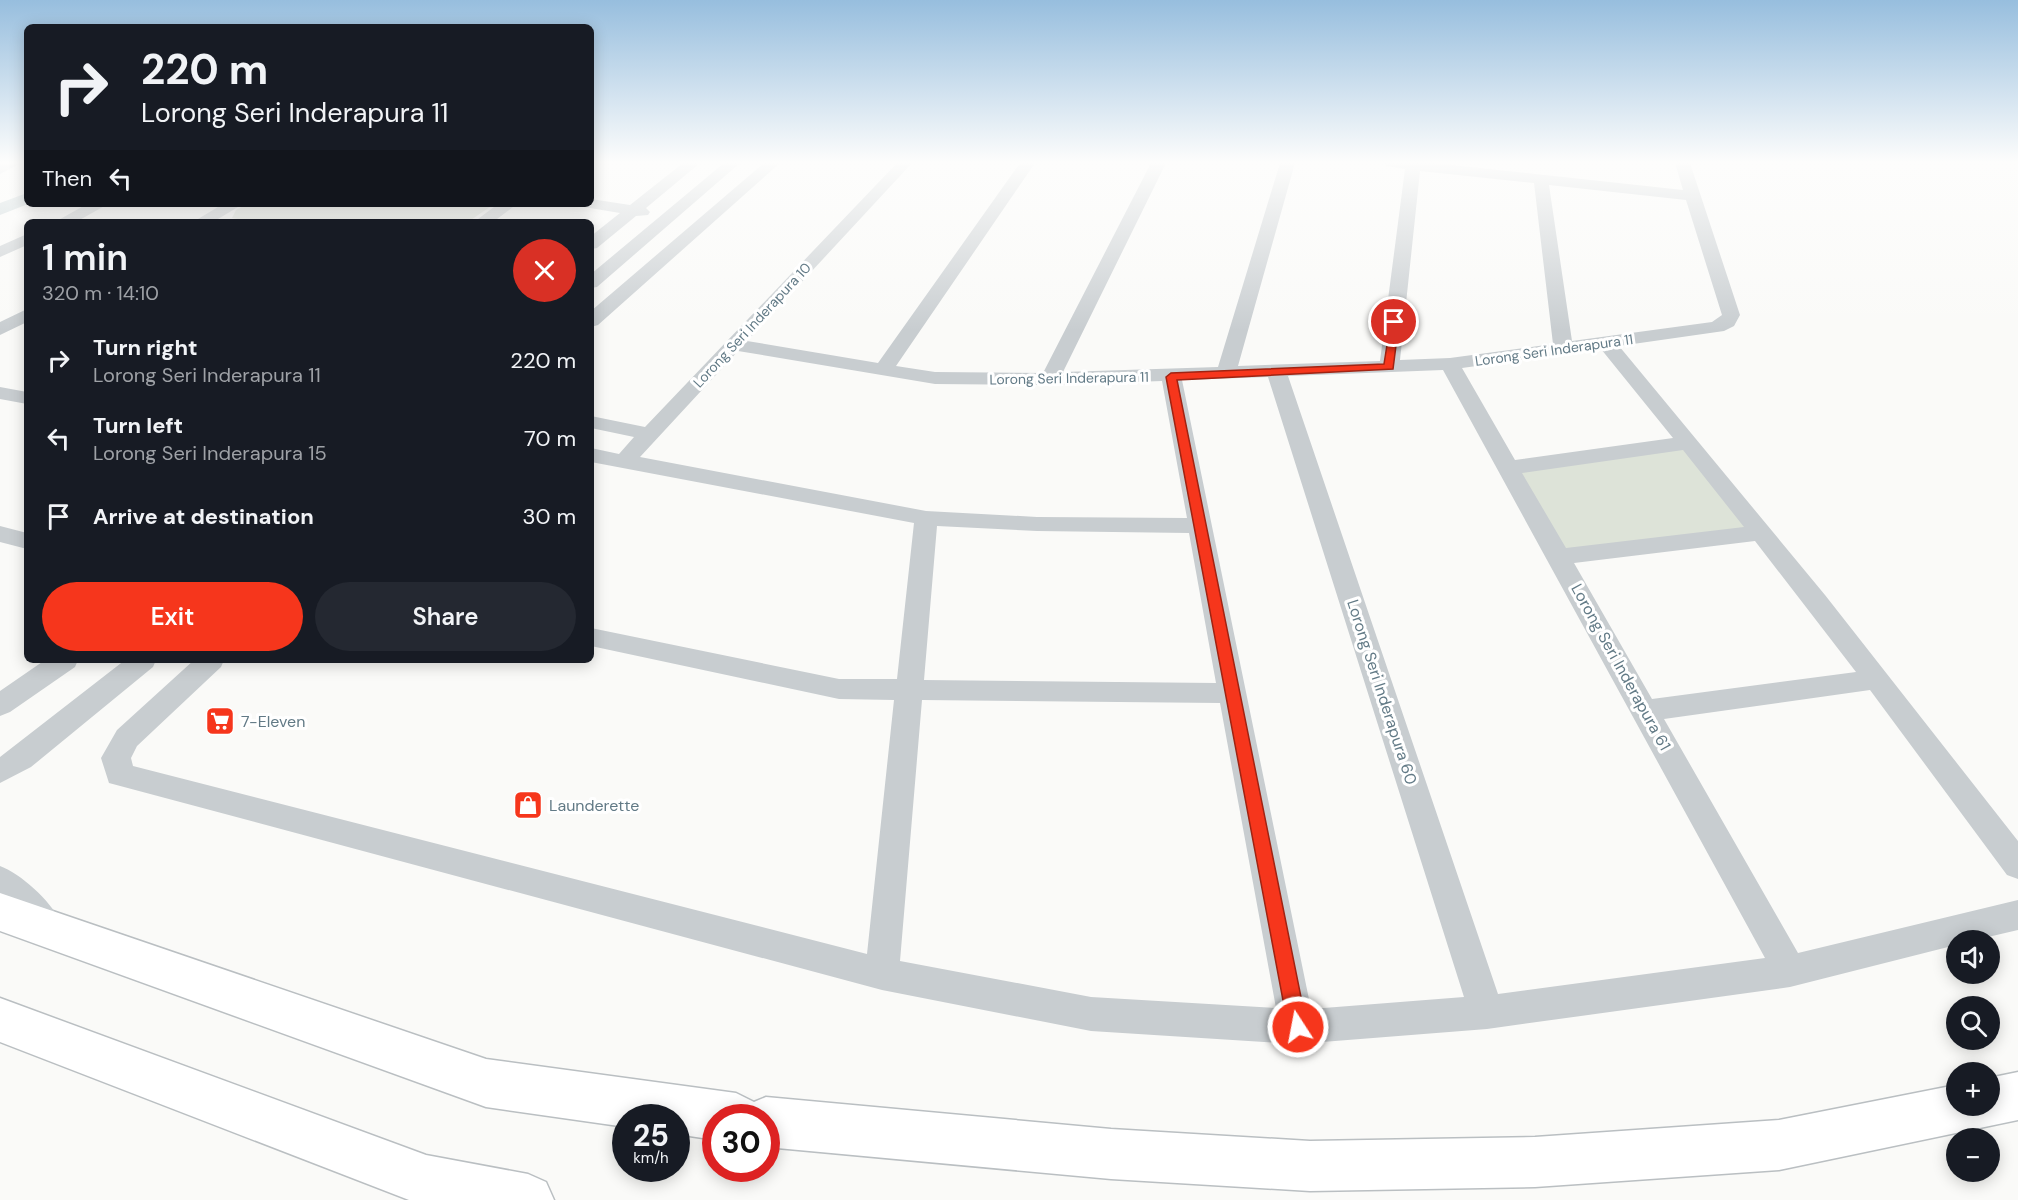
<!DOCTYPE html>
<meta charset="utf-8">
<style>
body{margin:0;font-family:"DM Sans",sans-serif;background:#242831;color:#f1f3f6;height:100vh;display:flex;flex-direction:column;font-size:22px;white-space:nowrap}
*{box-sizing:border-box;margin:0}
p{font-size:20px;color:#9ea1a6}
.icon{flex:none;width:33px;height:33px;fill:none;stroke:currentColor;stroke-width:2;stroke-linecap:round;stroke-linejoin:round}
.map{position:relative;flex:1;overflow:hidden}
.panel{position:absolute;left:24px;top:219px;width:570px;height:444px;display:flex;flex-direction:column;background:#171b24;border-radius:9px;box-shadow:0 3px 15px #0003}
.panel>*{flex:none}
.banner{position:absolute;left:24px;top:24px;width:570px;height:183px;border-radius:9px;box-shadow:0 3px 15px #0003;background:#171b24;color:#f1f3f6;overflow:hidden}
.buttons{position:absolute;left:1946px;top:930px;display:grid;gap:12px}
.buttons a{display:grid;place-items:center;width:54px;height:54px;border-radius:50%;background:#171b24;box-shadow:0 3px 15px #0003;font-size:30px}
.speed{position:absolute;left:612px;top:1104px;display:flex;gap:12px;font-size:30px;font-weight:700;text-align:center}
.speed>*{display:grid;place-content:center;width:78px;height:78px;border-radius:50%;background:#171b24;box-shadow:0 3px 15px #0003;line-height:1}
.speed small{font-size:15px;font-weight:400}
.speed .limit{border:9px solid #d22;background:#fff;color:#111}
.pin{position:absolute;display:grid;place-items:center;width:51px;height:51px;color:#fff;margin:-26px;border:3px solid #fff;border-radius:50%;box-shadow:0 2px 6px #0007}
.me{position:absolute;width:66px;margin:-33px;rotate:349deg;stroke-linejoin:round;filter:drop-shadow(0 0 4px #0008)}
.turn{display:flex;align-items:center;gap:21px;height:126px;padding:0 18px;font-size:27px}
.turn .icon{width:78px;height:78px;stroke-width:2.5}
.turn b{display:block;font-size:42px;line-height:51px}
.then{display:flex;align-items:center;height:57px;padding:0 18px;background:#0003;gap:12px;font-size:22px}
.round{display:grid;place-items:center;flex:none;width:63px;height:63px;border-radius:32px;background:#242831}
.summary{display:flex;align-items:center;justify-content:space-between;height:102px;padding:0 18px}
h1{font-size:36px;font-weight:600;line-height:45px}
.cta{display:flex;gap:12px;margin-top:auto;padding:12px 18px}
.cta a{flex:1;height:69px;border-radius:36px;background:#f6361c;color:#fff;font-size:24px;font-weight:600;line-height:69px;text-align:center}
.cta a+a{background:#242831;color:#f1f3f6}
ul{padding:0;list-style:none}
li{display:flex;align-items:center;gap:18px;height:78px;padding:0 18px}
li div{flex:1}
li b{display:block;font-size:22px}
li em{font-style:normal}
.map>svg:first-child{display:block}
</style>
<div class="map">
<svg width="2018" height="1200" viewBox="0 0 2018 1200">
<rect width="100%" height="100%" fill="#fafaf8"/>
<!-- green -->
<path fill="#dde3d8" d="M 247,204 L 494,204 L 468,222 L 254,222 L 232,218 L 236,210 Z
M 1687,443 L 1759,533 L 1558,557 L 1509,468 Z"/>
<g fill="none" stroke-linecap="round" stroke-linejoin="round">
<!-- canal -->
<path fill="#becdd0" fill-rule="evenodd" d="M 27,193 L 28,204 L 0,215 L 0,203 Z"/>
<!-- trunk casing -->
<g stroke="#babfc2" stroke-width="3">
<path id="trunk" d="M 0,893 L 486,1059 L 736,1093 L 754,1102 L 766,1097 L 1111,1129 L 1310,1141 L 1535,1137 L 1779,1120 L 1956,1085 L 1956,1106 L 1989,1106 L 1989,1078 L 2018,1072 L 2018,1120 L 1779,1170 L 1535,1187 L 1310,1191 L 1111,1179 L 766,1147 L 766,1118 L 716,1118 L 716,1140 L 676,1134 L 676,1118 L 626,1118 L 626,1127 L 486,1107 L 0,931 Z
M 0,998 L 426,1155 L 528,1174 L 546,1182 L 554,1200 L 409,1200 L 0,1042 Z"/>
</g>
<!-- minor -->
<path fill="#c8cdd0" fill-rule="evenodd" d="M 21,163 L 0,174 L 0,164 Z
M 683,163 L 700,163 L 646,208 L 650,212 L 648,215 L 636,216 L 597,248 L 591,249 L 591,236 L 620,213 L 584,207 L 582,204 L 591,204 L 591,199 L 630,205 Z
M 724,163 L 740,163 L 597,287 L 591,288 L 591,274 Z
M 764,163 L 780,163 L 598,325 L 591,327 L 591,311 Z
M 897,163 L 912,163 L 747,341 L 878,363 L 1020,163 L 1035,163 L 896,366 L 935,372 L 1043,373 L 1151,163 L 1166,163 L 1063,372 L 1218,367 L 1280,163 L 1295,163 L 1238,366 L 1380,361 L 1405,169 L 1386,166 L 1384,163 L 1434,163 L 1683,190 L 1675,163 L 1690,163 L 1740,315 L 1734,326 L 1724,331 L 1619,346 L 1825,595 L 2018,841 L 2018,879 L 2007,875 L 1870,690 L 1664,719 L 1798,953 L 2018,900 L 2018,930 L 1975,940 L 1956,940 L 1956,945 L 1790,987 L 1487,1029 L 1297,1044 L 1091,1031 L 882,990 L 109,783 L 101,758 L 117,730 L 194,660 L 224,660 L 221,667 L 137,746 L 131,758 L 133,766 L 867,954 L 894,700 L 839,699 L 591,646 L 591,628 L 839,679 L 897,679 L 914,523 L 591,462 L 591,448 L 619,454 L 634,437 L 591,428 L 591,416 L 645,427 ZM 1420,171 L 1534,183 L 1553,344 L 1450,358 L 1400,360 ZM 1549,185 L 1686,200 L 1722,315 L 1712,322 L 1572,341 ZM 1601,349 L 1673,438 L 1515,460 L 1462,368 ZM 738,351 L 935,384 L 1050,385 L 1162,381 L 1187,518 L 1037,517 L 926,511 L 640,457 ZM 1443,370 L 1765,958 L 1498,994 L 1288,376 ZM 1268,377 L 1464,997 L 1311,1009 L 1182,380 ZM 1683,450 L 1744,527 L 1566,548 L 1522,473 ZM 937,526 L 1037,531 L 1189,533 L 1216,683 L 924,680 ZM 1755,541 L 1856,672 L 1652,699 L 1574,563 ZM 922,700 L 1220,703 L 1276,1008 L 1091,997 L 900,961 Z
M 87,204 L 108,204 L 76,222 L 55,222 Z
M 223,204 L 243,204 L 213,222 L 193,222 Z
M 498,204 L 517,204 L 493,222 L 474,222 Z
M 27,234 L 27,245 L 0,257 L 0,246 Z
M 27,309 L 27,322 L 0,335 L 0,322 Z
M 0,387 L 27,392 L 27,404 L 0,399 Z
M 0,526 L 27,533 L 27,549 L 0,542 Z
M 45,660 L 78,660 L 75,667 L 10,712 L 0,716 L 0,691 Z
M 125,660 L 156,660 L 153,667 L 31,767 L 0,783 L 0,757 Z
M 0,866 C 21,874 50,900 60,921 L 55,931 L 43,936 L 31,931 L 0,901 Z"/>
<!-- trunk -->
<use href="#trunk" fill="#fff" fill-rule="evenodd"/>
</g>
<!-- sky -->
<linearGradient id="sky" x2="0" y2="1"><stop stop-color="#97bede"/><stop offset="0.49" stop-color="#fdfdfc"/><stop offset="1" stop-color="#fdfdfc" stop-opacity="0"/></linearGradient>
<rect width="2018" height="331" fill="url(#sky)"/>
<!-- route -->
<path fill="#f6361c" stroke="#a02312" stroke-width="1.5" d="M 1391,320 L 1399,322 L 1393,369 L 1177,380 L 1307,1027 L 1304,1033 L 1298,1036 L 1291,1033 L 1288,1027 L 1166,377 L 1171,373 L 1384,364 Z"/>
<!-- icons -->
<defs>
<g id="supermarket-square" transform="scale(1.5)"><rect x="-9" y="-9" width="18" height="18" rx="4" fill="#f6361c" stroke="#fff"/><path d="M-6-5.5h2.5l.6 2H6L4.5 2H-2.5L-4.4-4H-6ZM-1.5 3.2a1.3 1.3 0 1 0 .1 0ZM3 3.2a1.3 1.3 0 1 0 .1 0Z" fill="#fff"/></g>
<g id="shop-square" transform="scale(1.5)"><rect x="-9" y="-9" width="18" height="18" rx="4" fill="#f6361c" stroke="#fff"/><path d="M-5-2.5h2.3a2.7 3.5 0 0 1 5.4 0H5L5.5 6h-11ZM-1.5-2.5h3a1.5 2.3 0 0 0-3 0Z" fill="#fff"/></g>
</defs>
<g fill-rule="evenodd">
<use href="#supermarket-square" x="220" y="721"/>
<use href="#shop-square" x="528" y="805"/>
</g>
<g text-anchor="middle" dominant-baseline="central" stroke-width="6" stroke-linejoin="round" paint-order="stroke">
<!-- far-street labels -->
<g font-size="14" fill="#627a86" stroke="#fff">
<text transform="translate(752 325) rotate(-47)">Lorong Seri Inderapura 10</text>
<text transform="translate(1554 350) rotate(-8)">Lorong Seri Inderapura 11</text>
<text transform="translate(1069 378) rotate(-1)">Lorong Seri Inderapura 11</text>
</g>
<!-- street labels -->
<g font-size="16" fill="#627a86" stroke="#fff">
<text transform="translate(1621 667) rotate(61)">Lorong Seri Inderapura 61</text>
<text transform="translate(1382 692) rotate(72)">Lorong Seri Inderapura 60</text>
</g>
<!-- poi labels -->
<g font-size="16" fill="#627a86" stroke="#fff" text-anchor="start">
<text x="241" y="721">7-Eleven</text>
<text x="549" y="805">Launderette</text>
</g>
</g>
</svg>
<div class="buttons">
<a><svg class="icon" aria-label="sound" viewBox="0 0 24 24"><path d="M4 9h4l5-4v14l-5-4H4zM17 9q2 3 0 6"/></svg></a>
<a><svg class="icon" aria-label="search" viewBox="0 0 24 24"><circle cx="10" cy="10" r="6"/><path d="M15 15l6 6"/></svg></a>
<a>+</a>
<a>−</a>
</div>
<div class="speed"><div>25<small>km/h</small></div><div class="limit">30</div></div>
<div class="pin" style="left:1394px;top:322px;background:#d93025"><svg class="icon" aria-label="arrive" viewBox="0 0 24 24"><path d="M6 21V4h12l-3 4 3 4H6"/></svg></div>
<svg class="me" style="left:1298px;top:1027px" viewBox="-20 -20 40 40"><circle r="17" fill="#f6361c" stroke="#fff" stroke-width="3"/><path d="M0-11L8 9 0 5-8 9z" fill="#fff"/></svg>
<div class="banner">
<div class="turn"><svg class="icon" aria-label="right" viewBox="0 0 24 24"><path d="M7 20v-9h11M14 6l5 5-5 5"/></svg><div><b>220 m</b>Lorong Seri Inderapura 11</div></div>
<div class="then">Then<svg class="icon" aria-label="left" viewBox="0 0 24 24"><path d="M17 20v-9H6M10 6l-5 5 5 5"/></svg></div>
</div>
<section class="panel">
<div class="summary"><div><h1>1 min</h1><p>320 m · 14:10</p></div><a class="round" style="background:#d93025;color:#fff"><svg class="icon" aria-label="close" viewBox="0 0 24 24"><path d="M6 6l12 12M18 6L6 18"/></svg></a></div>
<ul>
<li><svg class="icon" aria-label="right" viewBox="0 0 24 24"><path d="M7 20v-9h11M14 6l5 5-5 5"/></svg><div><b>Turn right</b><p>Lorong Seri Inderapura 11</p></div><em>220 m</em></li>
<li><svg class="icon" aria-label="left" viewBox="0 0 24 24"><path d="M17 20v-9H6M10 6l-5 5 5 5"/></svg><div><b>Turn left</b><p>Lorong Seri Inderapura 15</p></div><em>70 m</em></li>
<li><svg class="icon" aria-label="arrive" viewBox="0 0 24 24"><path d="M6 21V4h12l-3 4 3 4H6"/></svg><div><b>Arrive at destination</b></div><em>30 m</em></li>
</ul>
<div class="cta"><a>Exit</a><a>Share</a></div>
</section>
</div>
